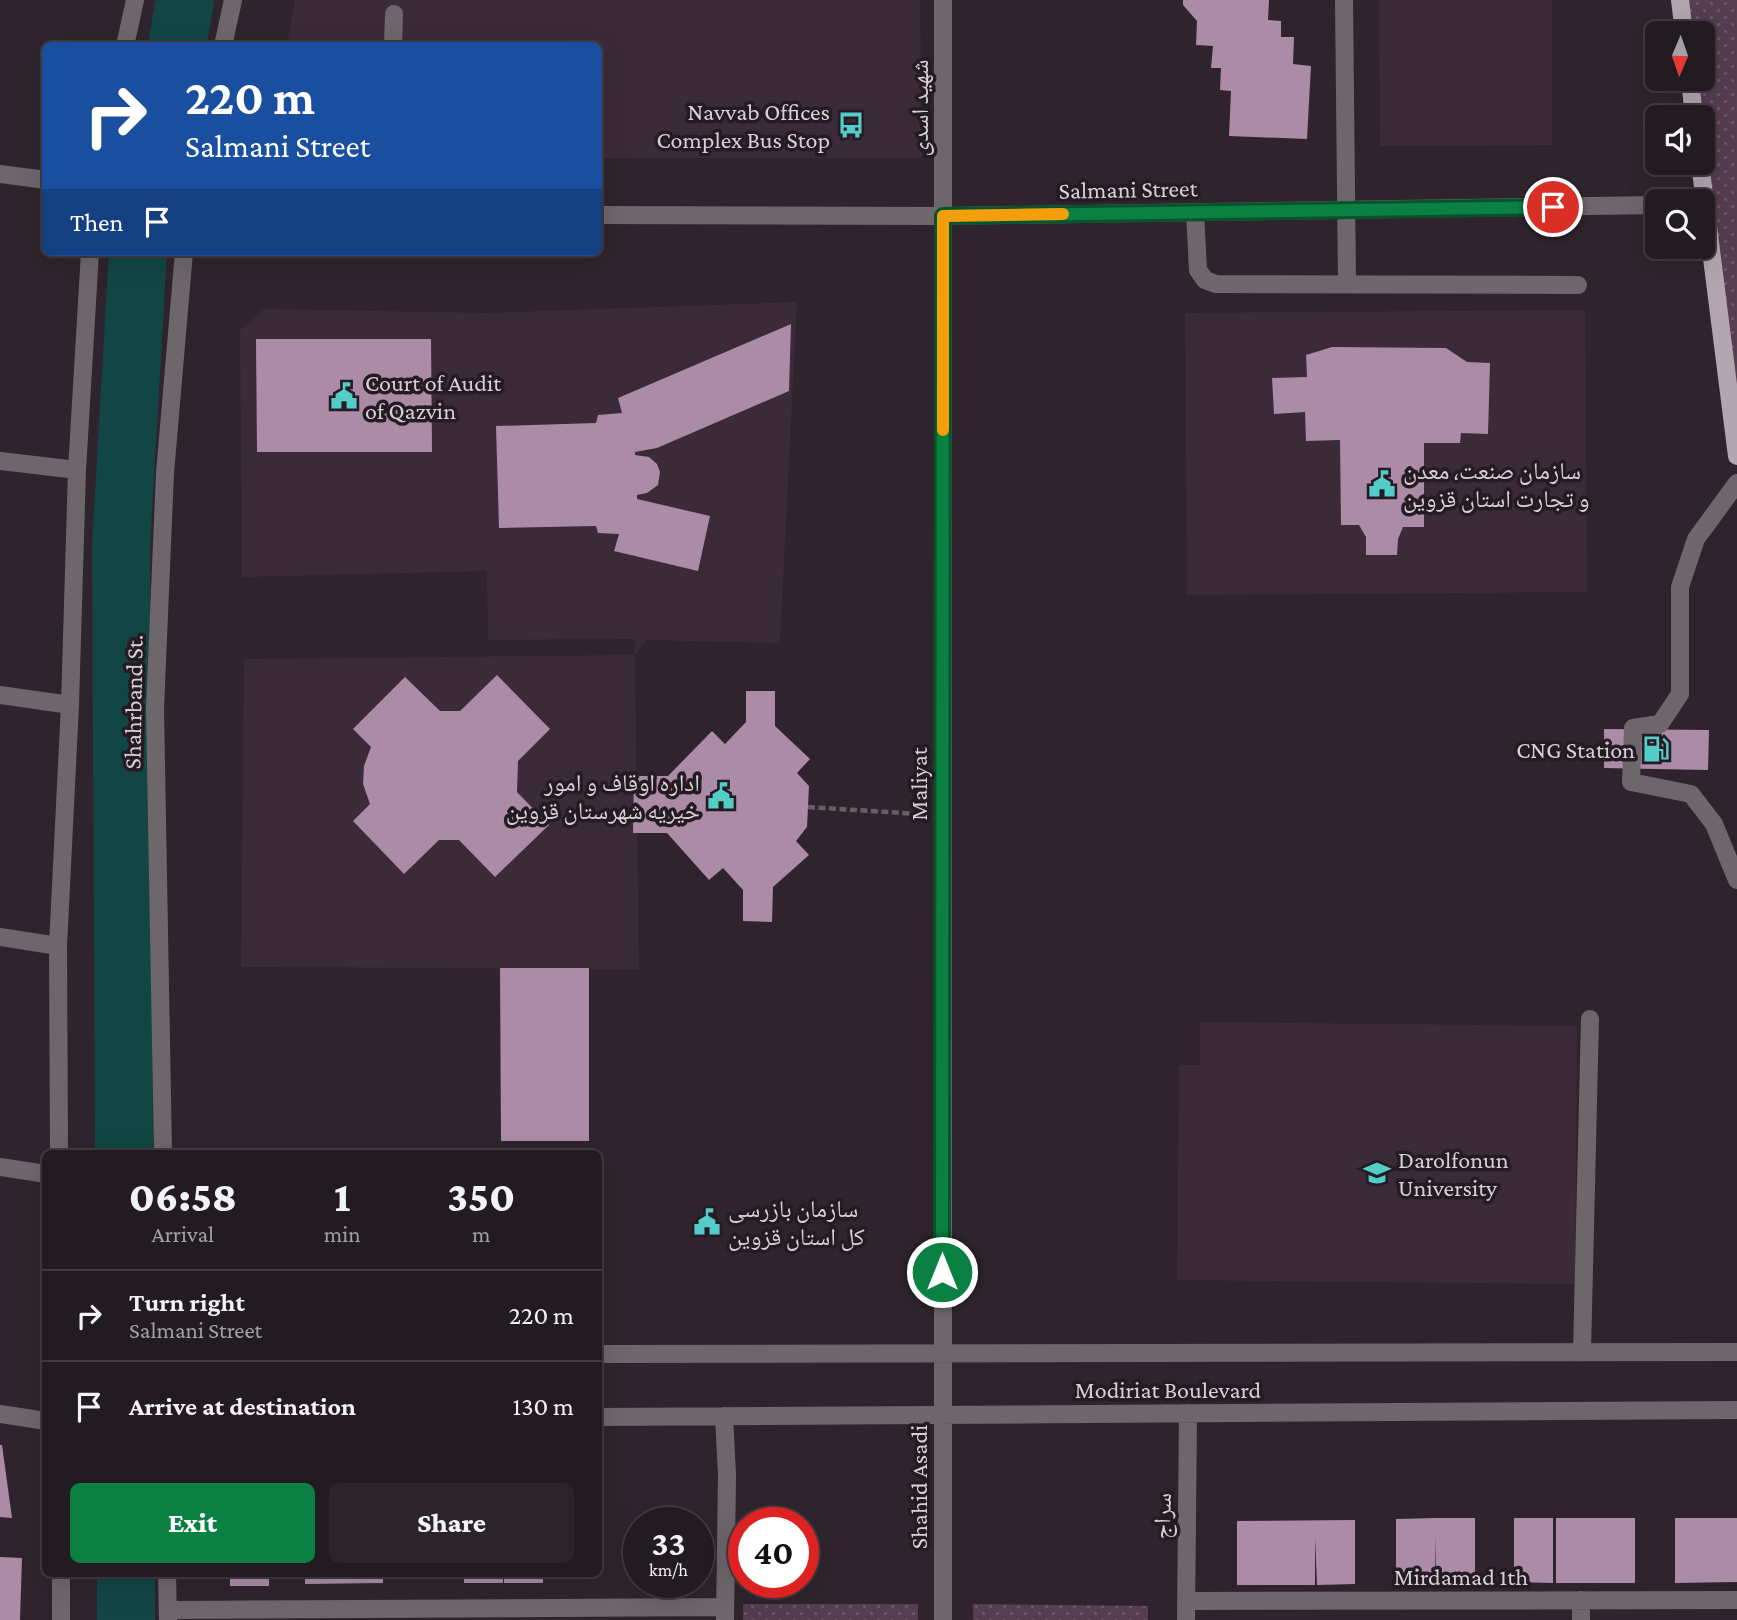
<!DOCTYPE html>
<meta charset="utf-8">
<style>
body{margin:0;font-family:"Crimson Pro","Noto Naskh Arabic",serif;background:#2b242a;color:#f1f3f6;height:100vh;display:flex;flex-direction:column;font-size:26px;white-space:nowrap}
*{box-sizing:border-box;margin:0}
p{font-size:23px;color:#a3a1a5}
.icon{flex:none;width:38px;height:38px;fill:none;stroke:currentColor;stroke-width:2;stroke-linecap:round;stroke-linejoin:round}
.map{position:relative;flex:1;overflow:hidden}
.panel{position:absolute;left:42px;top:1150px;width:560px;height:427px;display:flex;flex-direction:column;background:#231b22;border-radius:10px;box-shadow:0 7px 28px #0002,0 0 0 2px #403940}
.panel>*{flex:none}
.top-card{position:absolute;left:42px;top:42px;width:560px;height:214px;border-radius:10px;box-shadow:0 7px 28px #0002,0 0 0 2px #403940;background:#1a4fa0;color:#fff;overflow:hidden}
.needle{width:46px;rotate:182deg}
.fabs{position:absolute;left:1645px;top:21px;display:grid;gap:14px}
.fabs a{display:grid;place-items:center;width:70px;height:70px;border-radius:10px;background:#231b22;box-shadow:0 7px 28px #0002,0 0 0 2px #403940;font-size:35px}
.speed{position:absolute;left:623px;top:1507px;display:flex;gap:14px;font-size:35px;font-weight:700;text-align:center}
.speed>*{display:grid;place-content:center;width:91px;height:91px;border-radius:50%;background:#231b22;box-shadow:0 7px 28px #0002,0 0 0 2px #403940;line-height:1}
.speed small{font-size:18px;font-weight:400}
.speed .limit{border:10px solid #d22;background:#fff;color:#111}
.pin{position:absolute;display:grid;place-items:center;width:60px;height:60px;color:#fff;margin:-30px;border:4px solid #fff;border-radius:50%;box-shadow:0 2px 7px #0007}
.me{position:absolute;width:77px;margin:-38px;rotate:0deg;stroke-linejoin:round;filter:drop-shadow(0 0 5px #0008)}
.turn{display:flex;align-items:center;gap:24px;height:147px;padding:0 28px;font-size:32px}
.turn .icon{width:91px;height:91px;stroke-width:2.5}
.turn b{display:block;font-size:49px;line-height:60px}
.then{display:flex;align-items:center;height:66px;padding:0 28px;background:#0003;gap:14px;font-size:26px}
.eta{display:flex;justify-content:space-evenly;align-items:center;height:119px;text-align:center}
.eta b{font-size:42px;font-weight:800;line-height:49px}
.button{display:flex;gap:14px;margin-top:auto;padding:14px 28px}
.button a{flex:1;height:80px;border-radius:10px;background:#0b8043;color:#fff;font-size:28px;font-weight:800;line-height:80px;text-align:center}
.button a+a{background:#2b242a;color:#f1f3f6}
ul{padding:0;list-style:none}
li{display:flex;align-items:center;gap:21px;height:91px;padding:0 28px;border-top:2px solid #403940}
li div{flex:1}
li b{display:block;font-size:26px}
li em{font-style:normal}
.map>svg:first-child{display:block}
</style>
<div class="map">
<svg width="1737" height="1620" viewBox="0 0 1737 1620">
<defs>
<pattern id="grass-dots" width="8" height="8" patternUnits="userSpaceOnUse" patternTransform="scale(1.75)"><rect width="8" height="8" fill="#563d52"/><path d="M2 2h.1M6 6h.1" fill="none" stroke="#6e586a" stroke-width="1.8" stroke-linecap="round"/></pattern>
</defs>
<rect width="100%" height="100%" fill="#2f242d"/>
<!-- built -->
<path fill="#3b2b38" d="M 295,0 L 920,0 L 922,158 L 599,158 L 598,46 L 287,46 Z
M 1379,0 L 1552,0 L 1552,145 L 1380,146 Z
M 797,302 L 780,643 L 646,640 L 635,655 L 639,969 L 241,967 L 244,659 L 634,655 L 635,639 L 488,640 L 487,571 L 242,577 L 240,330 L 264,309 L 486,313 Z
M 1585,310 L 1587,592 L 1187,595 L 1185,313 Z
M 1200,1022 L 1577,1026 L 1575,1284 L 1177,1280 L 1179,1065 L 1200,1065 Z"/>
<!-- grass -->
<path fill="url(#grass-dots)" d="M 1680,0 L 1737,0 L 1737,456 L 1703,163 L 1703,117 L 1695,117 L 1690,79 L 1703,79 L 1703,33 L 1684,33 Z
M 743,1604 L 918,1604 L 918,1620 L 743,1620 Z
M 973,1604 L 1148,1606 L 1148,1620 L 973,1620 Z"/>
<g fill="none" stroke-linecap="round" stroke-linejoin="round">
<!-- river -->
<path stroke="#124644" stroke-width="58" d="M 177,46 L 185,0
M 124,1153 L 121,546 L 138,252
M 126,1573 L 126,1620"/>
</g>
<!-- building -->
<path fill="#ab8ba6" d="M 1183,0 L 1269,0 L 1268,20 L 1281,21 L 1281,37 L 1294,37 L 1293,64 L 1311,66 L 1307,139 L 1229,136 L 1231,91 L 1220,90 L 1221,68 L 1211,68 L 1213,46 L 1196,45 L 1197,21 L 1183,5 Z
M 791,324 L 789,391 L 657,448 L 635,452 L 635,455 L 649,457 L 657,464 L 660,472 L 658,485 L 647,493 L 637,495 L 637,499 L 710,516 L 698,571 L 614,551 L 619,534 L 598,533 L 596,526 L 499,528 L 496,426 L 596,423 L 598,415 L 622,413 L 618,398 Z
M 256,339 L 431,339 L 432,452 L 257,452 Z
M 1332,347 L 1446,348 L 1467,362 L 1490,363 L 1488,434 L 1461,433 L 1460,443 L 1424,443 L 1424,527 L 1403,527 L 1398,539 L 1397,555 L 1366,555 L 1366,537 L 1359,525 L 1341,525 L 1340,440 L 1306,441 L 1305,412 L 1274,414 L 1272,378 L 1307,377 L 1306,355 Z
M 497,675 L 550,729 L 518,761 L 517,792 L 549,825 L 495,877 L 459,840 L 439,840 L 404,874 L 353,821 L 370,804 L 363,784 L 364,766 L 371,747 L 353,729 L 405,677 L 440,711 L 460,711 Z
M 746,691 L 775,691 L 775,726 L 810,759 L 797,773 L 809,786 L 807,827 L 796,841 L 809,855 L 773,887 L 772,922 L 743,921 L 743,890 L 723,868 L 709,880 L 667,833 L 633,833 L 634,776 L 668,776 L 712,731 L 725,744 L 746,722 Z
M 1604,729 L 1709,730 L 1708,770 L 1604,768 Z
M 500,968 L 589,968 L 589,1141 L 501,1141 Z
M 0,1445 L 2,1445 L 12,1518 L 0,1517 Z
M 1436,1518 L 1475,1518 L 1475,1583 L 1436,1582 L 1435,1534 L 1435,1583 L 1396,1583 L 1396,1519 Z
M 1514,1518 L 1553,1518 L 1553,1583 L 1514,1582 Z
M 1556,1518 L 1635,1518 L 1635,1583 L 1556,1583 Z
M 1675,1518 L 1737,1518 L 1737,1582 L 1675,1583 Z
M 1355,1520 L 1355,1584 L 1317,1585 L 1315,1537 L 1315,1585 L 1237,1585 L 1237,1521 Z
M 0,1557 L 22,1558 L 20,1620 L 0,1620 Z
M 230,1573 L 269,1573 L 269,1586 L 230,1586 Z
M 305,1573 L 383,1573 L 383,1583 L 305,1584 Z
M 464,1573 L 503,1573 L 503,1583 L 464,1583 Z
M 504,1573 L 543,1573 L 543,1583 L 504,1583 Z"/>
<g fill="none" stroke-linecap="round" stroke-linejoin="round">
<!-- path -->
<path stroke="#675d65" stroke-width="4.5" stroke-dasharray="7 3.5" stroke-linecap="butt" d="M 808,807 L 919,814"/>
<!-- minor -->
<path stroke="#6d676c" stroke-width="18" d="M 943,0 L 943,1620
M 1344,0 L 1347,284
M 125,46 L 135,0
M 223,46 L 233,0
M 393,46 L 394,14
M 0,174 L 46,180
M 1195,212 L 1198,270 L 1205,280 L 1216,284 L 1578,285
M 598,215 L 943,216 L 1657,205
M 0,461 L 77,470
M 1737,483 L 1696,539 L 1680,587 L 1680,694 L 1660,724 L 1633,728 L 1631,782 L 1691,794 L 1714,824 L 1737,880
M 0,695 L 70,705
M 0,937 L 58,946
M 59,1153 L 58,946 L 70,705 L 77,470 L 90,252
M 163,1153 L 155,709 L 165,473 L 184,252
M 0,1167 L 46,1174
M 1582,1352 L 1590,1019
M 598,1354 L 1737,1352
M 0,1414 L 46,1421
M 724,1416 L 727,1475 L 725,1620
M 598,1417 L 1737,1410
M 61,1573 L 61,1620
M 167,1573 L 168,1620
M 1581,1600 L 1581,1620
M 1186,1601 L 1737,1600
M 168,1610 L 725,1607
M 1186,1620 L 1188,1413"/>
<!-- major -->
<path stroke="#b2a6b0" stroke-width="18" d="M 1680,0 L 1684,33
M 1690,79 L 1694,117
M 1700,163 L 1737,456"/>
</g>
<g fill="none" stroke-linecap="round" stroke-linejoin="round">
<!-- route casing -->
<g stroke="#07532c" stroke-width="18">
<path id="route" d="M 942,1272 L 943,216 L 1553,207"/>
</g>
<!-- route -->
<use href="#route" stroke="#0b8043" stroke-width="12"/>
<!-- slow -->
<path stroke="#f59e0b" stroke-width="12" d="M 943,430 L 943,216 L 1063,214"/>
</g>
<!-- icons -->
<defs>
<g id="bus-bare" transform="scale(2.1)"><path d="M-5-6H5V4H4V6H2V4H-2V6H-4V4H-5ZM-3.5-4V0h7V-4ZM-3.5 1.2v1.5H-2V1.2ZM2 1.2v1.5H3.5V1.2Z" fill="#54cdc8" stroke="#251b23" stroke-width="2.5" paint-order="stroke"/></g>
<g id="civic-bare" transform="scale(2.1)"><path d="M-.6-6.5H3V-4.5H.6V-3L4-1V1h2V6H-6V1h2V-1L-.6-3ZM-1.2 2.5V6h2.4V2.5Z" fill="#54cdc8" stroke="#251b23" stroke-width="2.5" paint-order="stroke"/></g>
<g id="fuel-bare" transform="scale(2.1)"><path d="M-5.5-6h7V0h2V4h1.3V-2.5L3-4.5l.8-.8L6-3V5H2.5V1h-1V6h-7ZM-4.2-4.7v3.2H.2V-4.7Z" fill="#54cdc8" stroke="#251b23" stroke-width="2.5" paint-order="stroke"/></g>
<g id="university-bare" transform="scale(2.1)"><path d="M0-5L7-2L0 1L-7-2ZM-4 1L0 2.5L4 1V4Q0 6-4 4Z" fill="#54cdc8" stroke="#251b23" stroke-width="2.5" paint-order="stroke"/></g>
</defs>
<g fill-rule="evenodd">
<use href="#bus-bare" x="851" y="125"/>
<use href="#civic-bare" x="344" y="396"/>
<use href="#civic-bare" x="1382" y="484"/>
<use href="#fuel-bare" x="1656" y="749"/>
<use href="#civic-bare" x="721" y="796"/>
<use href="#university-bare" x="1377" y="1173"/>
<use href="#civic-bare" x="707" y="1222"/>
</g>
<g text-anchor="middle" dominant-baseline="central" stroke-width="7" stroke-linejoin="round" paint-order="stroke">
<!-- street labels -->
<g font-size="24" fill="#d7d0d6" stroke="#251b23">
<text transform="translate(919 108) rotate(-90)">شهید اسدی</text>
<text transform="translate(1128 189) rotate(-1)">Salmani Street</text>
<text transform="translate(133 702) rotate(-89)">Shahrband St.</text>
<text transform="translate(918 784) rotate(-90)">Maliyat</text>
<text x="1168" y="1389">Modiriat Boulevard</text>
<text transform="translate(918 1487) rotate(-90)">Shahid Asadi</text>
<text transform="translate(1162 1516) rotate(-89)">سراج</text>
<text x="1461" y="1576">Mirdamad 1th</text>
</g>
<!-- poi labels -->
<g font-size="24" fill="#d7d0d6" stroke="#251b23" text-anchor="start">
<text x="830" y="111" text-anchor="end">Navvab Offices<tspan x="830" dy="28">Complex Bus Stop</tspan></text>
<text x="365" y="382">Court of Audit<tspan x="365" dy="28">of Qazvin</tspan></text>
<text x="1403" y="470">سازمان صنعت، معدن<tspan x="1403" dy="28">و تجارت استان قزوین</tspan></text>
<text x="1635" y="749" text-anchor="end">CNG Station</text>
<text x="700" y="782" text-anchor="end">اداره اوقاف و امور<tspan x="700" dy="28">خیریه شهرستان قزوین</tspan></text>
<text x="1398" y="1159">Darolfonun<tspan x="1398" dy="28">University</tspan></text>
<text x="728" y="1208">سازمان بازرسی<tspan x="728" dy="28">کل استان قزوین</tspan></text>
</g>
</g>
</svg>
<div class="fabs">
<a><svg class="needle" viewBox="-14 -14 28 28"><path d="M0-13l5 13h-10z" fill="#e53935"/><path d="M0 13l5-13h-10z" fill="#a3a1a5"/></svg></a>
<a><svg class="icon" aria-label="sound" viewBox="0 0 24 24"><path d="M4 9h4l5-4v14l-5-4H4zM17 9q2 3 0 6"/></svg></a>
<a><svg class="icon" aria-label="search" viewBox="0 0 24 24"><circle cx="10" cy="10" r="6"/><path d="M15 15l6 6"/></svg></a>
</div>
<div class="speed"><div>33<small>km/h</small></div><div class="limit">40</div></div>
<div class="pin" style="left:1553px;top:207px;background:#d93025"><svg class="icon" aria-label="arrive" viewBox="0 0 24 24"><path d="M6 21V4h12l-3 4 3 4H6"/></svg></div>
<svg class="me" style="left:942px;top:1272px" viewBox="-20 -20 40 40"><circle r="17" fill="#0b8043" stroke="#fff" stroke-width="3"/><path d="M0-11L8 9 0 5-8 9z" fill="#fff"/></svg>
<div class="top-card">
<div class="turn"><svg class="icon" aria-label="right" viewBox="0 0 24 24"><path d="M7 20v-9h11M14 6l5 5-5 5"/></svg><div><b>220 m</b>Salmani Street</div></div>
<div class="then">Then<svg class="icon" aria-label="arrive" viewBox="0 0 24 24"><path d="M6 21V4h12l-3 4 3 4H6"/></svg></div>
</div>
<section class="panel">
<div class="eta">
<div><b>06:58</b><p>Arrival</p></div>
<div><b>1</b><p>min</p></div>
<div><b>350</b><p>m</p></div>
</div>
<ul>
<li><svg class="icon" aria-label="right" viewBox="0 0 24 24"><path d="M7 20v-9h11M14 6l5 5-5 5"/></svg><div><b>Turn right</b><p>Salmani Street</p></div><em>220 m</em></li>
<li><svg class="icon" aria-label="arrive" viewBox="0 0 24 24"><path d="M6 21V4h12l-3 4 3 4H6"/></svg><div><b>Arrive at destination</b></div><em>130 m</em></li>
</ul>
<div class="button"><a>Exit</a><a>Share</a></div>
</section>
</div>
